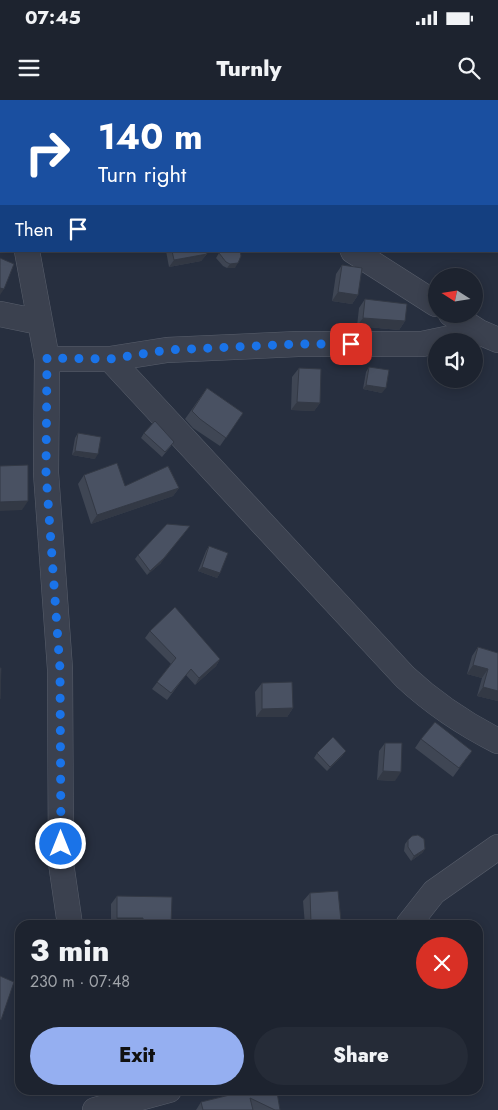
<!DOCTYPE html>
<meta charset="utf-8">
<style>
body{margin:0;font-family:Jost,sans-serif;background:#252b37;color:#f1f3f6;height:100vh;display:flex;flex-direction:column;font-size:19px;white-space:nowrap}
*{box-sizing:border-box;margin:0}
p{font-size:16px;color:#a0a4aa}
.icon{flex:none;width:28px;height:28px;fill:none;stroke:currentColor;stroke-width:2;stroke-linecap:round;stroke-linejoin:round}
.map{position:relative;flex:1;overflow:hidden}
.panel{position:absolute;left:15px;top:820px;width:468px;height:175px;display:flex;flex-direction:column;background:#1d232f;border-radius:15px;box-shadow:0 2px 12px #0003,0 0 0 1px #3b404b}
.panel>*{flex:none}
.guide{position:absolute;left:0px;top:0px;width:499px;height:152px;box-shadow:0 2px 12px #0003,0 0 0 1px #3b404b;background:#1a4fa0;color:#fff;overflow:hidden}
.needle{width:32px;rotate:282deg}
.buttons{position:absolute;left:428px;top:168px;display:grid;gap:10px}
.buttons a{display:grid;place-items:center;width:55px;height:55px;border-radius:50%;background:#1d232f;box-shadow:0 2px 12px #0003,0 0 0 1px #3b404b;font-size:25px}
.pin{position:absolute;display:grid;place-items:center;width:42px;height:42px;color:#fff;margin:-21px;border-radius:10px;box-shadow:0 2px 8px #0006}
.me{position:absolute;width:55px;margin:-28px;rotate:0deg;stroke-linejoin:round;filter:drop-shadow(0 0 4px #0008)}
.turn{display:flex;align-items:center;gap:18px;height:105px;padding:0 15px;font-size:22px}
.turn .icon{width:65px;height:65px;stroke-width:2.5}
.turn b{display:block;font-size:35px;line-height:42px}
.then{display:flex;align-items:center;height:48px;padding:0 15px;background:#0003;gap:10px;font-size:19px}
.round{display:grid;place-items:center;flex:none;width:52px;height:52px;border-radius:26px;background:#252b37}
.head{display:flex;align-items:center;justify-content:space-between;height:85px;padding:0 15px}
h1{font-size:30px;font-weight:800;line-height:38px}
.button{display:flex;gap:10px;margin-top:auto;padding:10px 15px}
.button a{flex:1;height:58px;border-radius:30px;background:#95aff1;color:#111;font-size:20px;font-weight:800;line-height:58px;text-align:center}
.button a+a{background:#252b37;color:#f1f3f6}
.status{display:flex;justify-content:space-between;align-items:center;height:35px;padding:0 25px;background:#1d232f;direction:ltr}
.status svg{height:14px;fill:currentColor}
header{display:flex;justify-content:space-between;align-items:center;height:65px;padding:0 15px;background:#1d232f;font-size:22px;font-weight:800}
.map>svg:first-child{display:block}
</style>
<div class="status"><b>07:45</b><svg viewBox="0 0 49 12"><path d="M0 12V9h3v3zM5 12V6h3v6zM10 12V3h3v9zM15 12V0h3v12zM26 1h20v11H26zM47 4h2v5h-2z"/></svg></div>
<header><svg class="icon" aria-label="menu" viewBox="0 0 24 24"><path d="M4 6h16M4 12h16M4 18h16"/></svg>Turnly<svg class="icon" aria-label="search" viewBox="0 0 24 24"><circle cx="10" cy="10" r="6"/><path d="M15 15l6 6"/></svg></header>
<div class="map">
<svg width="498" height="1010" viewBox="0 0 498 1010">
<rect width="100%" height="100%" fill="#272f3f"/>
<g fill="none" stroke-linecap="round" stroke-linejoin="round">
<!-- street casing -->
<g stroke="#595f6c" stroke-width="26">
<path id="street" d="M 179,0 L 180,1
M 0,39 L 1,44
M 27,151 L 47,259 L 46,373 L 60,569 L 61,763 L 70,825
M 353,151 L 436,204
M 0,214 L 39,222
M 451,214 L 479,232 L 498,240
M 47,259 L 110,259 L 167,250 L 298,244 L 422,244 L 479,232
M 110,259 L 405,577 C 433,603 464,624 498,641
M 408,825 L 434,792 L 498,747
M 95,1010 L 169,990"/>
</g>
<!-- street -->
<use href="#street" stroke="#3b414f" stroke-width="25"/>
</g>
<!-- wall -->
<path fill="#3f4654" d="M 42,0 L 87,0 L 87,1 L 43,1 Z
M 166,151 L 206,151 L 207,154 L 201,161 L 169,167 Z
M 219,153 L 235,168 L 227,168 L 223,166 L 216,158 Z
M 342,165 L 358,195 L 352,204 L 332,201 L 336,174 Z
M 365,199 L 405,221 L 399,230 L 357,226 L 359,208 Z
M 369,267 L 382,293 L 363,289 L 366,272 Z
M 299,268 L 320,303 L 314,311 L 291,310 L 292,277 Z
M 207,288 L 243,313 L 220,346 L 193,328 L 185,319 Z
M 78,333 L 95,359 L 72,355 L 75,338 Z
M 144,333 L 171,346 L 162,357 L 141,338 Z
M 84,375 L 125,386 L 179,388 L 173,396 L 91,424 L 78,384 Z
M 209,446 L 220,473 L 217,478 L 198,471 L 206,451 Z
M 138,455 L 161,463 L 147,475 L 135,459 Z
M 150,531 L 220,559 L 216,566 L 195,585 L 186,575 L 167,600 L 152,589 L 171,564 L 145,538 Z
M 478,547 L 498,553 L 498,601 L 477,596 L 482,578 L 467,574 L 472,556 Z
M 262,583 L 293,608 L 287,617 L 256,617 L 255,592 Z
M 421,639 L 472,651 L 453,677 L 415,648 Z
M 385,643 L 395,681 L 377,680 L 379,651 Z
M 317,653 L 343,655 L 327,671 L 314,658 Z
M 408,740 L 425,749 L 422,753 L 411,761 L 404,751 L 405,744 Z
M 310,793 L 341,821 L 338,825 L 305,825 L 303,801 Z
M 117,796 L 171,825 L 111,825 L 111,804 Z
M 250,990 L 280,1010 L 196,1010 L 201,1002 Z"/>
<!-- shaded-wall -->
<path fill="#333945" d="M 207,154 L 201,161 L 169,167 L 174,160 Z
M 238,163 L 235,168 L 227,168 L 230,164 Z
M 0,188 L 4,189 L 0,195 Z
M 338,192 L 358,195 L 352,204 L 332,201 Z
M 363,218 L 405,221 L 399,230 L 357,226 Z
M 366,285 L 386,288 L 382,293 L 363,289 Z
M 297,302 L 320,303 L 314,311 L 291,310 Z
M 75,351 L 98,354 L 95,359 L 72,355 Z
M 179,388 L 173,396 L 91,424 L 97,415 Z
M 28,401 L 22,410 L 0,411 L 0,402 Z
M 187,430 L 161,463 L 147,475 L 150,471 Z
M 202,467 L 220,473 L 217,478 L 198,471 Z
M 220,559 L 216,566 L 195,585 L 199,578 Z
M 473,565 L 488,569 L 482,578 L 467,574 Z
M 483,587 L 498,591 L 498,601 L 477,596 Z
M 293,608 L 287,617 L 256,617 L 262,609 Z
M 346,651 L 343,655 L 327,671 L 330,667 Z
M 383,671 L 401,672 L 395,681 L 377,680 Z
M 425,749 L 422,753 L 411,761 L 414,756 Z
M 117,818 L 143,818 L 138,825 L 112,825 Z
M 341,821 L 338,825 L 310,825 L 311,823 Z"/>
<!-- building -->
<path fill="#495162" stroke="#333945" d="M 50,0 L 87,0 L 87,1 L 51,1 Z
M 231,0 L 251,0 L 252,1 L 232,1 Z
M 274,0 L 292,0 L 294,1 L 273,1 Z
M 345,0 L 369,0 L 370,1 L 344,1 Z
M 172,151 L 206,151 L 207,154 L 174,160 Z
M 221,151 L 240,151 L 241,156 L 238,163 L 230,164 L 226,162 L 219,153 Z
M 0,158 L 14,164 L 4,189 L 0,188 Z
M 342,165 L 362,168 L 358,195 L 338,192 Z
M 365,199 L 407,204 L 405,221 L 363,218 Z
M 369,267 L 389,270 L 386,288 L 366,285 Z
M 299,268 L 321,269 L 320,303 L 297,302 Z
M 207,288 L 243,313 L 226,338 L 200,319 L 192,311 Z
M 155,321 L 174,342 L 165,352 L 144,333 Z
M 78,333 L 101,337 L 98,354 L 75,351 Z
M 117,363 L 125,386 L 168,366 L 179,388 L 97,415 L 84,375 Z
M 28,365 L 28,401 L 0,402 L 0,366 Z
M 167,424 L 190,426 L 164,458 L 150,471 L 138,455 Z
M 209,446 L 228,453 L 220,473 L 202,467 Z
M 175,507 L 220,559 L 199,578 L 191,569 L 171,593 L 157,582 L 176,558 L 150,531 Z
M 478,547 L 498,553 L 498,591 L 483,587 L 488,569 L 473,565 Z
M 0,568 L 1,568 L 0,599 Z
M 292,582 L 293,608 L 262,609 L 262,583 Z
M 435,622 L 472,651 L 459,668 L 421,639 Z
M 333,637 L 346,651 L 330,667 L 317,653 Z
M 385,643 L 402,643 L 401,672 L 383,671 Z
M 418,735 L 424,739 L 425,749 L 414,756 L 408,747 L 408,740 L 412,736 Z
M 338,791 L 341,821 L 311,823 L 310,793 Z
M 117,796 L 172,797 L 171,825 L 143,825 L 143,818 L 117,818 Z
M 0,876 L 14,882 L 1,920 L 0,919 Z
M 250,990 L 274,990 L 277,992 L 280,1010 L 275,1010 L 250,998 L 253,1010 L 203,1010 L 201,1002 Z"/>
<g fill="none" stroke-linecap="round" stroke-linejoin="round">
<!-- route -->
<path stroke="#1a73e8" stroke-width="9" stroke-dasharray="0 16.2" d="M 61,744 L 60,569 L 46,373 L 47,258 L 110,259 L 167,250 L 298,244 L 351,244"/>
</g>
</svg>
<div class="buttons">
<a><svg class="needle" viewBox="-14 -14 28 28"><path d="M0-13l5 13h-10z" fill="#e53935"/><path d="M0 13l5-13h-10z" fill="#a0a4aa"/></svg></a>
<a><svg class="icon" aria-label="sound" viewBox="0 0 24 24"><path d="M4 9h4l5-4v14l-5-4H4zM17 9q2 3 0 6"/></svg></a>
</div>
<div class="pin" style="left:351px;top:244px;background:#d93025"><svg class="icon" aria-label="arrive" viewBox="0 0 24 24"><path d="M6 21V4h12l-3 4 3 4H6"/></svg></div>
<svg class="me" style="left:61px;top:744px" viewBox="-20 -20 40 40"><circle r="17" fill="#1a73e8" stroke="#fff" stroke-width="3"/><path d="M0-11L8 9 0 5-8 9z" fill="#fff"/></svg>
<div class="guide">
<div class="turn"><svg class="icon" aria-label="right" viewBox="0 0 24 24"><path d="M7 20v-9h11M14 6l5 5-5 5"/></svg><div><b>140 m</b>Turn right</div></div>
<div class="then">Then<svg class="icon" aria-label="arrive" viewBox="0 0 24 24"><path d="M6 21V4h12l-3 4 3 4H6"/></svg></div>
</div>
<section class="panel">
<div class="head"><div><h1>3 min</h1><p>230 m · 07:48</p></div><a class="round" style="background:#d93025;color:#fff"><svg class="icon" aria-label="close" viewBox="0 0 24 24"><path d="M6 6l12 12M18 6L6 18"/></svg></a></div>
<div class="button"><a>Exit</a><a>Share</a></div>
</section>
</div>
